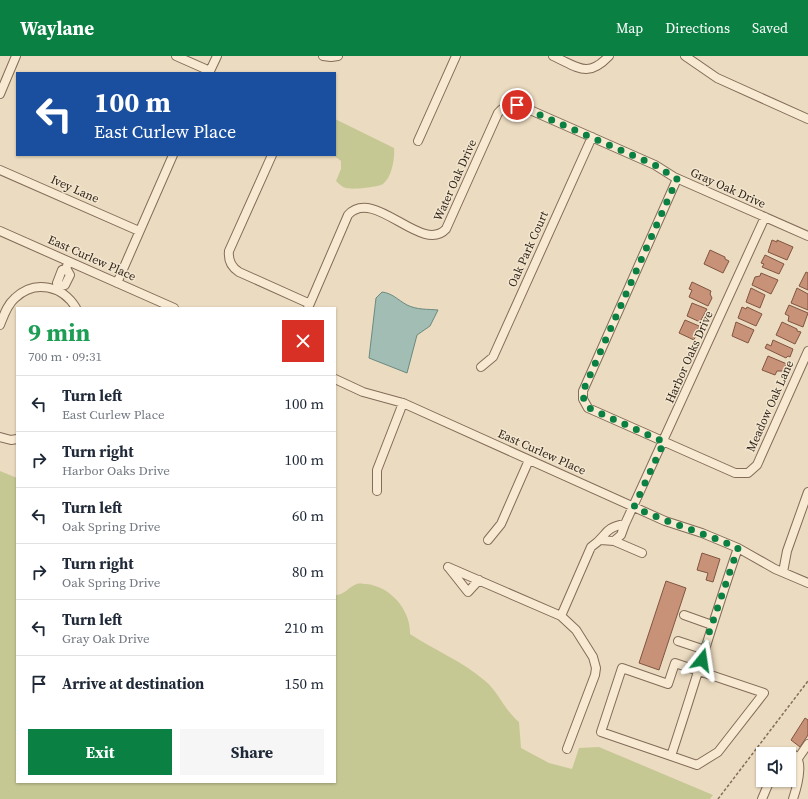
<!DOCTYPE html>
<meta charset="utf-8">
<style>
body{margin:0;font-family:"Source Serif 4",serif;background:#f6f6f7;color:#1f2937;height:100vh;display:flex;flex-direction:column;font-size:15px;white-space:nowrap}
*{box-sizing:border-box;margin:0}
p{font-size:13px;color:#747a83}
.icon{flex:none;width:22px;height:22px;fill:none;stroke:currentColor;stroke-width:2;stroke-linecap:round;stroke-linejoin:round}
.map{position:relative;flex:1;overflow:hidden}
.drawer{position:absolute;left:16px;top:251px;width:320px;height:476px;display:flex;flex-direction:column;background:#fff;border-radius:0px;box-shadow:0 1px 3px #0004}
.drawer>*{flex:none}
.banner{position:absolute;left:16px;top:16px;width:320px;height:84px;border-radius:0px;box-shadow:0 1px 3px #0004;background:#1a4fa0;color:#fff;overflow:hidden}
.fabs{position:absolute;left:756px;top:691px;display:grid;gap:8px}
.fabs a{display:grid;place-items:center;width:40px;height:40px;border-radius:0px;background:#fff;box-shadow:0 1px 3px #0004;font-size:20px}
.pin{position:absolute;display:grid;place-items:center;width:34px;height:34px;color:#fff;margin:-17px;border:2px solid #fff;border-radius:50%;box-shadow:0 1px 4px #0007}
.me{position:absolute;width:44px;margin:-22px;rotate:15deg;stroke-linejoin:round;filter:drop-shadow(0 0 3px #0008)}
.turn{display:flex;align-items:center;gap:14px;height:84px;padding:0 12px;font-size:18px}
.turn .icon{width:52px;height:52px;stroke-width:2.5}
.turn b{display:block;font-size:28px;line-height:34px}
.round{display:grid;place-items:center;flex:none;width:42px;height:42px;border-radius:0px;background:#f6f6f7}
.headline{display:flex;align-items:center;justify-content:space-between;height:68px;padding:0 12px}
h1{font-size:24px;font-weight:700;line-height:30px;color:#1e9e55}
.button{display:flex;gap:8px;margin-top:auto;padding:8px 12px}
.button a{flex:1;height:46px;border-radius:0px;background:#0b8043;color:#fff;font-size:16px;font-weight:700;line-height:46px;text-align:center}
.button a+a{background:#f6f6f7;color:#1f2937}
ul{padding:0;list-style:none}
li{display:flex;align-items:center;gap:12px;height:56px;padding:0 12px;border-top:1px solid #e0e1e3}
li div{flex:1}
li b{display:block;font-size:15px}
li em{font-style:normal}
header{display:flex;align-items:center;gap:24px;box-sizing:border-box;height:56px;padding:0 20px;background:#0b8043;color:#fff}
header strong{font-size:19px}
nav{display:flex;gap:22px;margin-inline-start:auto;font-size:14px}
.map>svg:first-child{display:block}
</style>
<header>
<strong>Waylane</strong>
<nav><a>Map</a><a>Directions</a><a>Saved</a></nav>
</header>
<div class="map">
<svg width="808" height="743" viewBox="0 0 808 743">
<rect width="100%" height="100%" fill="#ebdbc0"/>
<!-- green -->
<path fill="#c6c894" d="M 335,63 L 394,92 C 395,102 392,121 383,128 C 379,131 352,134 346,132 C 342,131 339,128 336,125 L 341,113 L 341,105 L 333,99 L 335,99 Z
M 0,415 L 17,422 L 17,726 L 335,726 L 335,539 C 345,539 348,531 357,528 C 359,527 364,528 366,528 C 390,530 411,554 410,578 C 434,594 462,605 484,624 C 499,636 504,654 519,666 L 521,692 L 549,707 L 572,713 L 579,692 L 599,691 L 713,739 L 710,743 L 0,743 Z"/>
<!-- water -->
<path fill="#a2bdb3" stroke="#6a8a80" d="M 382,236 C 392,237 398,244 407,249 C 417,254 428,253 438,254 L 430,270 L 417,279 L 407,317 L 369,302 L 376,242 Z"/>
<!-- building -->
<path fill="#c79277" stroke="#815540" d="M 772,184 L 777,186 L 777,184 L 793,191 L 787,204 L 768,196 Z
M 710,194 L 725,201 L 725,203 L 729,205 L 723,217 L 704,208 Z
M 765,199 L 784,208 L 779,218 L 762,211 L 764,208 L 761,207 Z
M 806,216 L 808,217 L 808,234 L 799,230 Z
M 761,217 L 778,224 L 771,238 L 752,229 L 755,221 L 760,220 Z
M 692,226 L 711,235 L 710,238 L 712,242 L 708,250 L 689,241 L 692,234 L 689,233 Z
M 751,232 L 765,239 L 760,252 L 746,246 Z
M 797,232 L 808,238 L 808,254 L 791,247 Z
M 692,247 L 707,253 L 700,266 L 687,260 Z
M 789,249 L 808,257 L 803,271 L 788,265 L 789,260 L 785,258 Z
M 742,251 L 746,253 L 747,251 L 762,258 L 756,270 L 738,262 Z
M 685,264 L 699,270 L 694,284 L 679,277 Z
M 736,266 L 754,274 L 748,287 L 732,280 Z
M 782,266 L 797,273 L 797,275 L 801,276 L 795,288 L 776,279 Z
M 773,284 L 793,293 L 790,301 L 788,300 L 786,302 L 765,292 L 767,288 L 771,290 Z
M 768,300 L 787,308 L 783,315 L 777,315 L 775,319 L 762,314 Z
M 702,497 L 720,503 L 713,526 L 706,524 L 708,517 L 697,514 Z
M 666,525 L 686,532 L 659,614 L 639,607 Z
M 805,662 L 808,664 L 808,679 L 800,691 L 791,684 Z"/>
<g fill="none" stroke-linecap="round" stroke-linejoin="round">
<!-- minor casing -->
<g stroke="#836c59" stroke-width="10">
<path id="minor" d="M 176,0 L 210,15
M 323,0 L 331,1 L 338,0
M 553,0 C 578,11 587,23 609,0
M 685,0 L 717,22 L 808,63
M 209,17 L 217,0
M 0,38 L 16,0
M 418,85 L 456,0
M 272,99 L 229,195 C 228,204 231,211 239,216 L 308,247
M 0,114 L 139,175
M 677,123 L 583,335 L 583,343 L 588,352 L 735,417 L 748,417 L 757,409 L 808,295
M 0,175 L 174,252
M 66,212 L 70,219 L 65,229 L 60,230 L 57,227 L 62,214 L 66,212 L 69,206
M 117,227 L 173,99
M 308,252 L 348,159 C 374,130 422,199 446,173 L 498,57 C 505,49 512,47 521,50 L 655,109 L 674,121 L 808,180
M 0,269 C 4,259 7,249 15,242 C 35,223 63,230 76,252
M 481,311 L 493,301 L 592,81
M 335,323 L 363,336 L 403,347 L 665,465 L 702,477 L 738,492 L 775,513 L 808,527
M 0,381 L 11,384 L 17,383
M 377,435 L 377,414 L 403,347
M 488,484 L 501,468 L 529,404
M 601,484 L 614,485 L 621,479 L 625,468
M 614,485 L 642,497
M 448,511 L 561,560 L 576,574 L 593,601 L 596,612 L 595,619 L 567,693
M 449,512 L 468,536 L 479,524
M 783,516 L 787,495 L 808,436
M 684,559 L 712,569
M 561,560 L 591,491 C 608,480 602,472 625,468 L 765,161
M 678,585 L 705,594
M 786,698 C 808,694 797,731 793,743
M 671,700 L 601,676 L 622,612 L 668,628 L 675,607 L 764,637 L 718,696 L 697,709 L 671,700 C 694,631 714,561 738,492
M 799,701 L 808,688
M 762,743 L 770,724"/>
</g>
<!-- path -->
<path stroke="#836c59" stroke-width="1.5" stroke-dasharray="3 2" stroke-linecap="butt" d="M 718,743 L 808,625"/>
<!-- minor -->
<use href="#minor" stroke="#f7e9d2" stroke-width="8"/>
</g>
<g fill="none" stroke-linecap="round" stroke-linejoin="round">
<!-- route -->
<path stroke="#0b8043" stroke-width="7" stroke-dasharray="0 12.6" d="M 517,49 L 655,109 L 677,123 L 583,335 C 583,344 585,350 593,354 L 664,386 L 634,451 C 668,467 704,477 738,492 L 709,577 L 702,604"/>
</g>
<g text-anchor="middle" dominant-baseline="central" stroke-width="3" stroke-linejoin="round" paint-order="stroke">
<!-- street labels -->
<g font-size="12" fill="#33261c" stroke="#f3e6cf">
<text transform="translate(455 124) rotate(-66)">Water Oak Drive</text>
<text transform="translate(728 132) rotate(24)">Gray Oak Drive</text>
<text transform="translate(75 133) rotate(24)">Ivey Lane</text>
<text transform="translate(528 193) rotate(-66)">Oak Park Court</text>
<text transform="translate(92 202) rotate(24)">East Curlew Place</text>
<text transform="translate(689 301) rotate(-66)">Harbor Oaks Drive</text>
<text transform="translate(770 350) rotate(-66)">Meadow Oak Lane</text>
<text transform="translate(542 396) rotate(24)">East Curlew Place</text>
</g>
</g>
</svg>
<div class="fabs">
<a><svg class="icon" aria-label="sound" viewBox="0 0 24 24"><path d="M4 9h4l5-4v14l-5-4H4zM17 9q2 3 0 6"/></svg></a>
</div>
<div class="pin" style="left:517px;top:49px;background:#d93025"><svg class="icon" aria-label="arrive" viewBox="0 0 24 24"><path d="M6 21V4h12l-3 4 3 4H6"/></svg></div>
<svg class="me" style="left:702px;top:604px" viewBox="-20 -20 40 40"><path d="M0-17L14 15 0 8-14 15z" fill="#0b8043" stroke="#fff" stroke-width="4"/></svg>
<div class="banner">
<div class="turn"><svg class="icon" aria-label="left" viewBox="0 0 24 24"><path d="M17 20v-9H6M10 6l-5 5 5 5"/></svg><div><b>100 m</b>East Curlew Place</div></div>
</div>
<section class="drawer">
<div class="headline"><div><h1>9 min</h1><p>700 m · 09:31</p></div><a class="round" style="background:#d93025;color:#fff"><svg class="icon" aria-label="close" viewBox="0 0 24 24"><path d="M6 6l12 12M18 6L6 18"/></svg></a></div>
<ul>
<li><svg class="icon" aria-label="left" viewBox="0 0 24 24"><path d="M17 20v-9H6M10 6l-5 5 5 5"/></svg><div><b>Turn left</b><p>East Curlew Place</p></div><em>100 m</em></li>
<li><svg class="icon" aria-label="right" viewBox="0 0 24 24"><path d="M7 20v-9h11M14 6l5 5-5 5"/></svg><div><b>Turn right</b><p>Harbor Oaks Drive</p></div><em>100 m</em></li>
<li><svg class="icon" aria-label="left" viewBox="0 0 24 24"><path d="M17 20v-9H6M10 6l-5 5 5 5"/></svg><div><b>Turn left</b><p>Oak Spring Drive</p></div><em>60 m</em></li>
<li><svg class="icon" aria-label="right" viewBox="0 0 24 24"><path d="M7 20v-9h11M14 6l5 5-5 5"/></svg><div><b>Turn right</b><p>Oak Spring Drive</p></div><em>80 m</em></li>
<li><svg class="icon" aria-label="left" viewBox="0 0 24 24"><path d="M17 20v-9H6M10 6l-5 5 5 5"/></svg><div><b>Turn left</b><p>Gray Oak Drive</p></div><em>210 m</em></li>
<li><svg class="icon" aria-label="arrive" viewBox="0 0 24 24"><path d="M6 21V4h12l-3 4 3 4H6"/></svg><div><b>Arrive at destination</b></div><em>150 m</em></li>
</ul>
<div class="button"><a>Exit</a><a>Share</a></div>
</section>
</div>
